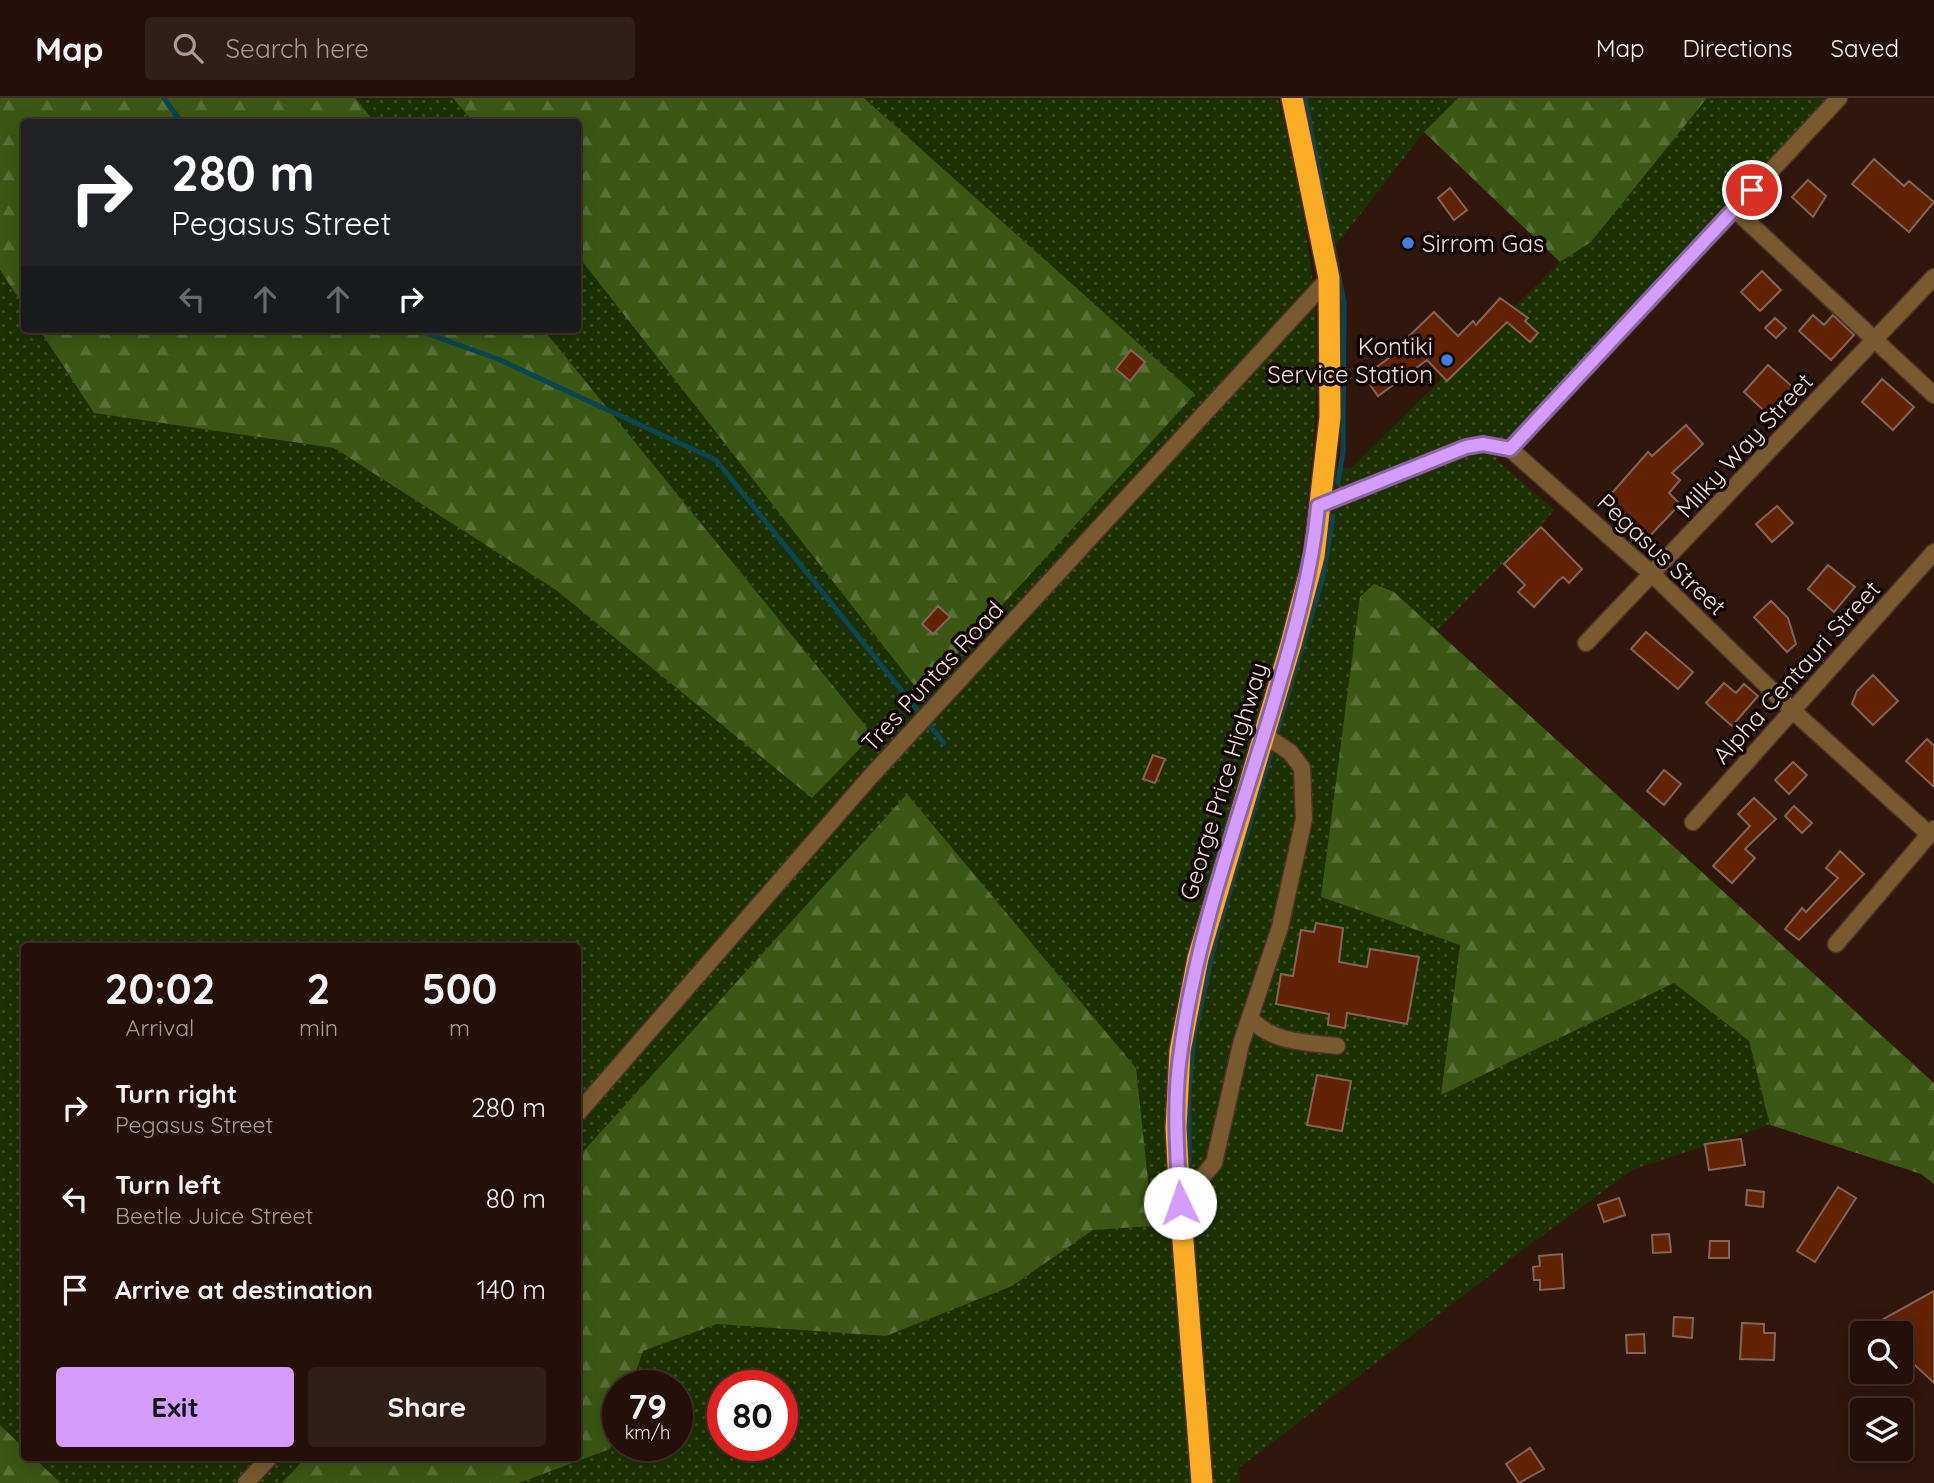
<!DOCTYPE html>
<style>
body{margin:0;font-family:Quicksand,sans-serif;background:#311e17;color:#f1f3f6;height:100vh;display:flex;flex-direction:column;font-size:26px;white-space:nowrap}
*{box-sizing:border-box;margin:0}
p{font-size:23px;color:#a39d9c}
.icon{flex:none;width:38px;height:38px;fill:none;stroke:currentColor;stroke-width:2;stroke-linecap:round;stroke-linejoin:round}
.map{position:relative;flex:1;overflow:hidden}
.sheet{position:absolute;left:21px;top:845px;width:560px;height:518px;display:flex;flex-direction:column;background:#251009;border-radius:7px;box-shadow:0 4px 18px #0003,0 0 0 2px #42302a}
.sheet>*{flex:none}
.banner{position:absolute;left:21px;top:21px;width:560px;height:214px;border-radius:7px;box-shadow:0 4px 18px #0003,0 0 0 2px #42302a;background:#202124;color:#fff;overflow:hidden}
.tools{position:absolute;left:1850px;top:1223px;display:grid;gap:14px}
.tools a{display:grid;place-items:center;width:63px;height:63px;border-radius:7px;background:#251009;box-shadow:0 4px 18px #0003,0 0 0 2px #42302a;font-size:35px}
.speed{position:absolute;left:602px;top:1272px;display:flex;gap:14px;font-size:35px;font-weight:700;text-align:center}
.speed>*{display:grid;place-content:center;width:91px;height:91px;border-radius:50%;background:#251009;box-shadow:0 4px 18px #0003,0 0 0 2px #42302a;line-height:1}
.speed small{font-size:18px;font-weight:400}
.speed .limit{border:10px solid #d22;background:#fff;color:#111}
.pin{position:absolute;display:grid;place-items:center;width:60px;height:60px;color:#fff;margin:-30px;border:4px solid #fff;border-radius:50%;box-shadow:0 2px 7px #0007}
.me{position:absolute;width:77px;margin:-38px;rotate:357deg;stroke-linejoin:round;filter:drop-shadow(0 0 5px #0008)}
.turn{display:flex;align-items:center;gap:24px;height:147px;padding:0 35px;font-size:32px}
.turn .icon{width:91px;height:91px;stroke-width:2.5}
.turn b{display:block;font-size:49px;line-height:60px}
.lanes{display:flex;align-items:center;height:66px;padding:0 35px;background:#0003;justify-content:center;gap:35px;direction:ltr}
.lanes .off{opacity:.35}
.eta{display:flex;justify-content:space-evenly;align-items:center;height:119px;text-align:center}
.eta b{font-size:42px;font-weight:700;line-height:49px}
.primary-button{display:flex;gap:14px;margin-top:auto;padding:14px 35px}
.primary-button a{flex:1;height:80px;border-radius:7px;background:#d49cfc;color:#111;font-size:28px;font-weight:700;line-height:80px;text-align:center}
.primary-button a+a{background:#311e17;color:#f1f3f6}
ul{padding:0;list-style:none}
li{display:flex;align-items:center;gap:21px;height:91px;padding:0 35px}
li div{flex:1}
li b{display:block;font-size:26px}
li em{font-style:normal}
header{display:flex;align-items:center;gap:42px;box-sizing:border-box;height:98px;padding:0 35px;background:#251009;border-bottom:2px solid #42302a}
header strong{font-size:33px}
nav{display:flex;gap:38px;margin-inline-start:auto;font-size:24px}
.search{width:490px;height:63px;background:#311e17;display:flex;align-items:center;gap:18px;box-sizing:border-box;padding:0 24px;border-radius:7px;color:#a39d9c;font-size:26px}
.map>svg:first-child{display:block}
</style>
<header>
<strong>Map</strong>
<div class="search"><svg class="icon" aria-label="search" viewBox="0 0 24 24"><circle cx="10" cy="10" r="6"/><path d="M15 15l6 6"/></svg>Search here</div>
<nav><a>Map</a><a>Directions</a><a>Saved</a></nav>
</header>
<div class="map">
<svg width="1934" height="1385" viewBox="0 0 1934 1385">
<defs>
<pattern id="grass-dots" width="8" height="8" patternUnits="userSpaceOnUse" patternTransform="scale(1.75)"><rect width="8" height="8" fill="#1c3100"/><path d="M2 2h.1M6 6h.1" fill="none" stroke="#3d4e24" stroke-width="1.8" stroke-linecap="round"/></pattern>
<pattern id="forest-firs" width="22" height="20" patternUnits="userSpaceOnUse" patternTransform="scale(1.75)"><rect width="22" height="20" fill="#3a5813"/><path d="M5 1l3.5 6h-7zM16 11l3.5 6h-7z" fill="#577035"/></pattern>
</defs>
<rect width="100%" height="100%" fill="#31160c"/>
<!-- grass -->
<path fill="url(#grass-dots)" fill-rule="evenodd" d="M 355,0 L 453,0 L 473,24 L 375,24 Z
M 864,0 L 1278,0 C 1298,84 1317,172 1317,258 C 1317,325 1309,389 1301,455 L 1314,458 L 1333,367 L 1350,371 L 1560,164 L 1591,144 L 1707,0 L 1829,0 L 1496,362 L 1555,412 L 1436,534 L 1394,494 L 1321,799 L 1460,847 L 1441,997 L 1674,885 L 1749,943 L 1770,1027 L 1634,1071 L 1524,1151 L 1238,1371 L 1240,1385 L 519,1385 L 610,1351 L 618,1329 L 618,1348 L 677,1348 L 677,1288 L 631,1288 L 643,1253 L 717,1226 L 886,1238 L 1012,1188 L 1093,1132 L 1153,1128 L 1136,970 L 907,696 L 578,1059 L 578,849 L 24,849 L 24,1350 L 0,1327 L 0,172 L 24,210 L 24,231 L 39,231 L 94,315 L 334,350 L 556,492 L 873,637 L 543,231 L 578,231 L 578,158 L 921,596 L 1194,296 ZM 723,1288 L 782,1288 L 782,1348 L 723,1348 Z
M 1299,0 L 1458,0 L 1424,34 L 1330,155 Z
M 34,1360 L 305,1360 L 282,1385 L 61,1385 Z"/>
<!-- forest -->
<path fill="url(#forest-firs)" d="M 0,0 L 355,0 L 375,24 L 24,24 L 24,209 L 0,172 Z
M 453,0 L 864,0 L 1195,296 L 921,596 L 578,158 L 578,24 L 473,24 Z
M 1458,0 L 1707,0 L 1591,144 L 1560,164 L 1424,34 Z
M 39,231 L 543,231 L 873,637 L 812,700 L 556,492 L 334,350 L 94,315 Z
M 1374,486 L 1394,494 L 1934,985 L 1934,1086 L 1921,1076 L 1770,1027 L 1749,943 L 1674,885 L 1441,997 L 1460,847 L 1321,799 L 1360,499 Z
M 907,696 L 1136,970 L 1153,1128 L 1093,1132 L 1012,1188 L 886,1238 L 717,1226 L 643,1253 L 631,1288 L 618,1288 L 618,1329 L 610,1351 L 519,1385 L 282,1385 L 305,1360 L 578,1360 L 578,1059 Z
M 0,1327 L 24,1350 L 24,1360 L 34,1360 L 61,1385 L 0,1385 Z"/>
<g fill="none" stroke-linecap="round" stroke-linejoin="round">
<!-- stream -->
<path stroke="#094552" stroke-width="5" d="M 164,0 L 181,24
M 1305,0 L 1344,205 L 1343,353 L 1338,385
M 414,231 L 498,261 L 716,362 L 944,645
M 1189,1076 L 1189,994 L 1194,939 L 1216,840 L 1323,479 L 1333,418"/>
</g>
<!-- building -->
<path fill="#622204" stroke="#856458" stroke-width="2" d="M 1874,61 L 1904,88 L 1909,83 L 1934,104 L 1909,134 L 1852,86 Z
M 1808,82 L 1826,98 L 1813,119 L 1792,99 Z
M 1450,90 L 1467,112 L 1454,122 L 1438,100 Z
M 1762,173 L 1781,192 L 1760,213 L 1741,194 Z
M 1500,200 L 1528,220 L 1525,223 L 1538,235 L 1530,244 L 1507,224 L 1447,283 L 1427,262 L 1378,298 L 1364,278 L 1410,245 L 1406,241 L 1434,214 L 1458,238 L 1473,223 L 1476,227 Z
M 1813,217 L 1824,227 L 1833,217 L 1854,237 L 1831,262 L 1799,233 Z
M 1775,220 L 1786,230 L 1776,240 L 1765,230 Z
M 1131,252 L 1145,264 L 1130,283 L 1116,271 Z
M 1768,267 L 1796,292 L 1772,320 L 1744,294 Z
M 1882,281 L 1914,309 L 1893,332 L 1862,304 Z
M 1686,327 L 1703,346 L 1672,375 L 1680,382 L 1669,395 L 1680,406 L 1647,441 L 1605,403 L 1648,354 L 1652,358 Z
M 1777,408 L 1793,425 L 1772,444 L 1756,426 Z
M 1541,429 L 1582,471 L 1569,485 L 1563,479 L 1558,483 L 1534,509 L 1518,494 L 1525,487 L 1504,466 Z
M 1828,467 L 1855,489 L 1834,514 L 1808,491 Z
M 1771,503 L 1788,520 L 1796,546 L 1787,554 L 1754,519 Z
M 938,508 L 950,519 L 933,536 L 922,526 Z
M 1646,534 L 1693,574 L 1678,591 L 1631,551 Z
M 1873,577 L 1898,603 L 1873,627 L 1852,606 L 1857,593 Z
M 1724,585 L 1736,595 L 1744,586 L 1758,598 L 1732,628 L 1706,605 Z
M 1927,641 L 1934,648 L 1934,689 L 1906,663 Z
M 1153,657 L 1165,661 L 1155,685 L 1143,681 Z
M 1793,664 L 1807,677 L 1789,696 L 1775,682 Z
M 1664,672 L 1681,686 L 1664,707 L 1647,693 Z
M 1754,700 L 1776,721 L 1745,751 L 1755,760 L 1732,785 L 1713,768 L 1750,728 L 1738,716 Z
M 1794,708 L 1812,725 L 1802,735 L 1785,718 Z
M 1840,753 L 1864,776 L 1799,842 L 1785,831 L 1802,810 L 1806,814 L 1838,780 L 1826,770 Z
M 1316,825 L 1343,830 L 1339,864 L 1367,869 L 1370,851 L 1419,859 L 1407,926 L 1347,915 L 1345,930 L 1328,927 L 1329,916 L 1276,906 L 1281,876 L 1293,878 L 1301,832 L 1314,834 Z
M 1317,977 L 1351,983 L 1342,1033 L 1307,1027 Z
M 1741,1041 L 1745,1067 L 1709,1072 L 1705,1046 Z
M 1838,1089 L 1856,1100 L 1815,1164 L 1797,1153 Z
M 1747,1092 L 1764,1094 L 1763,1109 L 1746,1107 Z
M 1619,1100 L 1625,1117 L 1604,1124 L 1598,1107 Z
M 1669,1136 L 1671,1154 L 1653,1155 L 1652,1137 Z
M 1710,1143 L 1729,1143 L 1729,1160 L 1709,1160 Z
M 1562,1156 L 1564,1190 L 1540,1192 L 1540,1182 L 1534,1182 L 1533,1169 L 1540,1168 L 1539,1158 Z
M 1934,1193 L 1934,1285 L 1900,1253 L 1900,1236 L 1887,1236 L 1880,1223 Z
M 1674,1219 L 1693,1220 L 1692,1240 L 1673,1238 Z
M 1742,1225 L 1764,1226 L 1764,1235 L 1775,1235 L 1774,1262 L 1740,1261 Z
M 1644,1236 L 1645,1255 L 1627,1255 L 1626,1237 Z
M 1530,1350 L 1544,1371 L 1519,1385 L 1506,1366 Z"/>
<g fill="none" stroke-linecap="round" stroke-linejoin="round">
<!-- minor casing -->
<g stroke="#4c3229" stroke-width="19">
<path id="minor" d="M 1734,111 L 1934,297
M 1510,351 L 1839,0
M 1318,408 L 1466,349 L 1483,346 L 1510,351 L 1653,477 L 1792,612 L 1929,736
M 1586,545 L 1934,179
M 1693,724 L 1934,454
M 1836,846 L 1934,731
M 1250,920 C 1273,945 1304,944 1337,948
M 578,1015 L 871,678 L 1329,180
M 1180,1105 L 1214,1065 L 1241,946 L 1280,829 L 1304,721 L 1302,670 L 1290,654 L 1264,637
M 246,1385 L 269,1360"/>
</g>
<!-- highway casing -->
<g stroke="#4c3229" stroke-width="24">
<path id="highway" d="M 1202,1385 L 1180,1105 L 1176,1030 L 1180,953 L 1198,860 L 1291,546 L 1314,458 L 1330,319 L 1329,180 L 1292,0"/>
</g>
<!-- minor -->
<use href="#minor" stroke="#795a2f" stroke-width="16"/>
<!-- highway -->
<use href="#highway" stroke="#faac25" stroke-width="21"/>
</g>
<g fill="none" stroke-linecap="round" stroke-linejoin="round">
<!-- route casing -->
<g stroke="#8a65a4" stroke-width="18">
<path id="route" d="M 1180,1105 C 1177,1054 1173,1002 1181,951 C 1197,833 1240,718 1274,604 C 1293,539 1312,475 1318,408 L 1466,349 L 1483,346 L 1510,351 L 1752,92"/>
</g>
<!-- route -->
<use href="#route" stroke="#d49cfc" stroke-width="12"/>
</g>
<!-- markers -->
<g fill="#3f7fe0" stroke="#110603" stroke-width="2.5">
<circle cx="1408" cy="145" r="7"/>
<circle cx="1447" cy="262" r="7"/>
</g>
<g text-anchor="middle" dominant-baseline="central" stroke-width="7" stroke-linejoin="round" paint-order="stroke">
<!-- poi labels -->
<g font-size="24" fill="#f3dfd8" stroke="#110603" text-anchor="start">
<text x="1422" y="145">Sirrom Gas</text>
<text x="1433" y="248" text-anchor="end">Kontiki<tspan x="1433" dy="28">Service Station</tspan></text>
</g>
<!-- street labels -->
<g font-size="24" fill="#f3dfd8" stroke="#110603">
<text transform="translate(1744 347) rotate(-47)">Milky Way Street</text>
<text transform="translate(1662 456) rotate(43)">Pegasus Street</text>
<text transform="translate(1796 574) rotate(-48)">Alpha Centauri Street</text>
<text transform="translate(932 578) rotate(-47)">Tres Puntas Road</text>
<text transform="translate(1223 683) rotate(-73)">George Price Highway</text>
</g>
</g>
</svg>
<div class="tools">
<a><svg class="icon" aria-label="search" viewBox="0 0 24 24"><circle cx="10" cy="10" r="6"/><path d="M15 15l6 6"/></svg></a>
<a><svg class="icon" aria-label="layers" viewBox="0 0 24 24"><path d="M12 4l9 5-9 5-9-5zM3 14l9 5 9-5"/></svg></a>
</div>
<div class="speed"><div>79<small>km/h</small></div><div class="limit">80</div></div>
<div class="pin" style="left:1752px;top:92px;background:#d93025"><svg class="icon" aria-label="arrive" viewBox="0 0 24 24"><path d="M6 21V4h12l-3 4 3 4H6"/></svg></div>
<svg class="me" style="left:1180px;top:1105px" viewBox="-20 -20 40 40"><circle r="19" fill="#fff"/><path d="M0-13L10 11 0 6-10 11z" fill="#d49cfc"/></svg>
<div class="banner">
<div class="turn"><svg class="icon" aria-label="right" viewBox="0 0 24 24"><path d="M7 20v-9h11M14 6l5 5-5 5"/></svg><div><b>280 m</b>Pegasus Street</div></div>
<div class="lanes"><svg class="icon off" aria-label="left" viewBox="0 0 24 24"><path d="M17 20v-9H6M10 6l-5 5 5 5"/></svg><svg class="icon off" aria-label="ahead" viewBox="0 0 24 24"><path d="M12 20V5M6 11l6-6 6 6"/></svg><svg class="icon off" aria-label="ahead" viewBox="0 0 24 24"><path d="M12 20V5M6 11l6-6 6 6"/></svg><svg class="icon" aria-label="right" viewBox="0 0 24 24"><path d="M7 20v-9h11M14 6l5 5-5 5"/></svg></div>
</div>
<section class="sheet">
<div class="eta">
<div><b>20:02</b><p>Arrival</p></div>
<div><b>2</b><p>min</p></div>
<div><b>500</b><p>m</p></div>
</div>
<ul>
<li><svg class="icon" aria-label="right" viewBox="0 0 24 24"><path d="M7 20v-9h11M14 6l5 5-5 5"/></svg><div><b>Turn right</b><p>Pegasus Street</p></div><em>280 m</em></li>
<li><svg class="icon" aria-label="left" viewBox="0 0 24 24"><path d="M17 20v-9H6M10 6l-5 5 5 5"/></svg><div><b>Turn left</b><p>Beetle Juice Street</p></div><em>80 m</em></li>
<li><svg class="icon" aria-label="arrive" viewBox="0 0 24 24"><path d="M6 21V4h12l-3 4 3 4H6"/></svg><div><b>Arrive at destination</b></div><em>140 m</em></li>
</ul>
<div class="primary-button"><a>Exit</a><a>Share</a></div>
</section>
</div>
